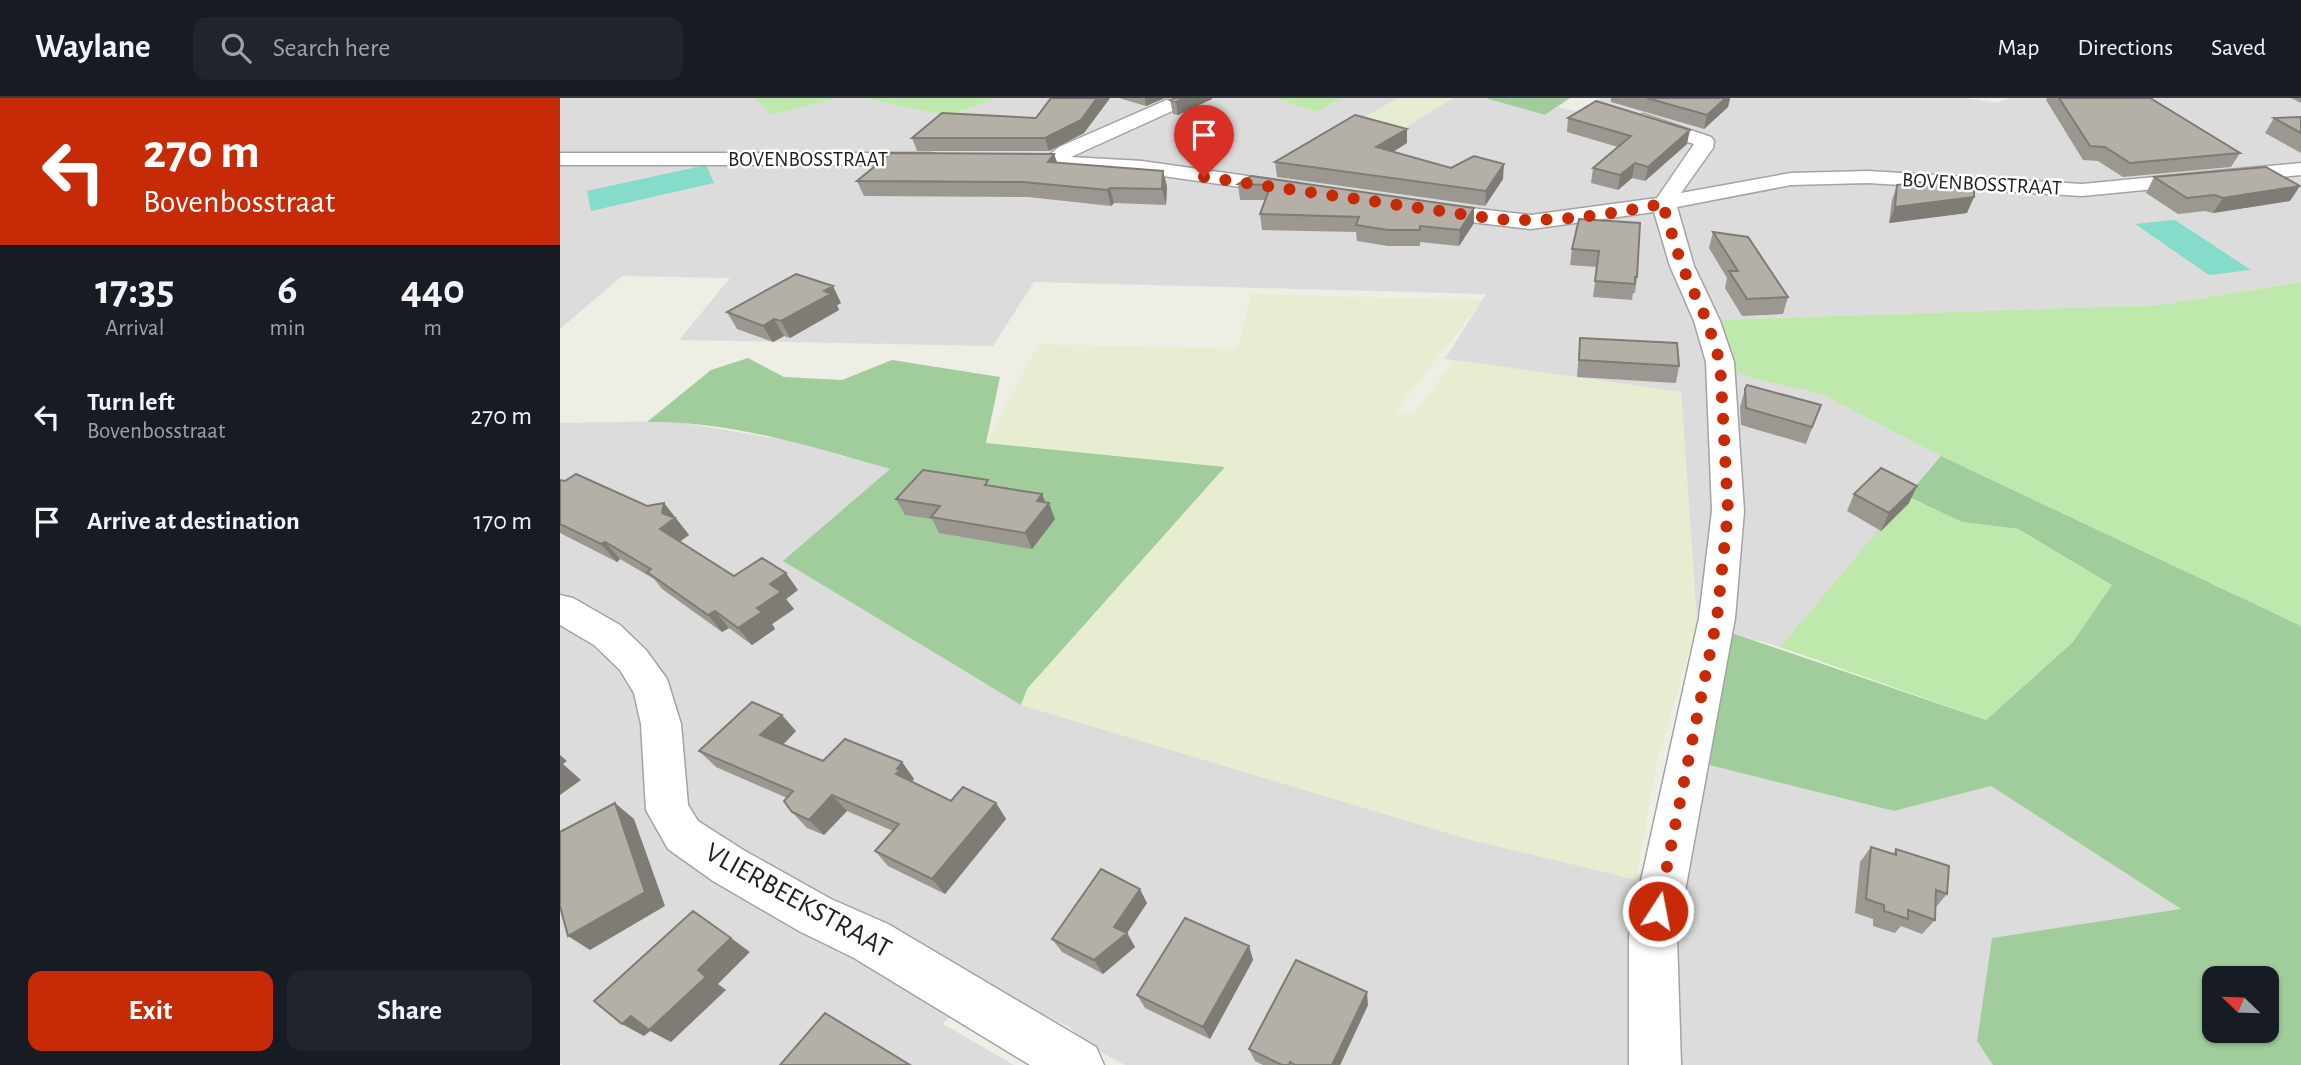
<!DOCTYPE html>
<style>
body{margin:0;font-family:"Alegreya Sans",sans-serif;background:#20242c;color:#f1f3f6;height:100vh;display:flex;flex-direction:column;font-size:26px;white-space:nowrap}
*{box-sizing:border-box;margin:0}
p{font-size:23px;color:#9ea1a6}
.icon{flex:none;width:38px;height:38px;fill:none;stroke:currentColor;stroke-width:2;stroke-linecap:round;stroke-linejoin:round}
.map{position:relative;flex:1;overflow:hidden}
.panel{display:flex;flex-direction:column;background:#171b24;width:560px}
.panel>*{flex:none}
.hud{background:#c72a06;color:#fff;overflow:hidden}
.needle{width:46px;rotate:293deg}
.tools{position:absolute;left:1642px;top:868px;display:grid;gap:14px}
.tools a{display:grid;place-items:center;width:77px;height:77px;border-radius:14px;background:#171b24;box-shadow:0 2px 5px #0004;font-size:35px}
.pin{position:absolute;display:grid;place-items:center;width:60px;height:60px;color:#fff;margin:-72px -30px;border-radius:50% 50% 50% 0;rotate:-45deg;box-shadow:0 0 7px #0007}
.pin .icon{rotate:45deg}
.me{position:absolute;width:77px;margin:-38px;rotate:11deg;stroke-linejoin:round;filter:drop-shadow(0 0 5px #0008)}
.turn{display:flex;align-items:center;gap:24px;height:147px;padding:0 28px;font-size:32px}
.turn .icon{width:91px;height:91px;stroke-width:2.5}
.turn b{display:block;font-size:49px;line-height:60px}
.eta{display:flex;justify-content:space-evenly;align-items:center;height:119px;text-align:center}
.eta b{font-size:42px;font-weight:700;line-height:49px}
.cta{display:flex;gap:14px;margin-top:auto;padding:14px 28px}
.cta a{flex:1;height:80px;border-radius:14px;background:#c72a06;color:#fff;font-size:28px;font-weight:700;line-height:80px;text-align:center}
.cta a+a{background:#20242c;color:#f1f3f6}
ul{padding:0;list-style:none}
li{display:flex;align-items:center;gap:21px;height:105px;padding:0 28px}
li div{flex:1}
li b{display:block;font-size:26px}
li em{font-style:normal}
header{display:flex;align-items:center;gap:42px;box-sizing:border-box;height:98px;padding:0 35px;background:#171b24;border-bottom:2px solid #363941}
header strong{font-size:33px}
nav{display:flex;gap:38px;margin-inline-start:auto;font-size:24px}
.search{width:490px;height:63px;background:#20242c;display:flex;align-items:center;gap:18px;box-sizing:border-box;padding:0 24px;border-radius:14px;color:#9ea1a6;font-size:26px}
main{display:flex;flex:1;min-height:0}
.map>svg:first-child{display:block}
</style>
<header>
<strong>Waylane</strong>
<div class="search"><svg class="icon" aria-label="search" viewBox="0 0 24 24"><circle cx="10" cy="10" r="6"/><path d="M15 15l6 6"/></svg>Search here</div>
<nav><a>Map</a><a>Directions</a><a>Saved</a></nav>
</header>
<main>
<section class="panel">
<div class="hud">
<div class="turn"><svg class="icon" aria-label="left" viewBox="0 0 24 24"><path d="M17 20v-9H6M10 6l-5 5 5 5"/></svg><div><b>270 m</b>Bovenbosstraat</div></div>
</div>
<div class="eta">
<div><b>17:35</b><p>Arrival</p></div>
<div><b>6</b><p>min</p></div>
<div><b>440</b><p>m</p></div>
</div>
<ul>
<li><svg class="icon" aria-label="left" viewBox="0 0 24 24"><path d="M17 20v-9H6M10 6l-5 5 5 5"/></svg><div><b>Turn left</b><p>Bovenbosstraat</p></div><em>270 m</em></li>
<li><svg class="icon" aria-label="arrive" viewBox="0 0 24 24"><path d="M6 21V4h12l-3 4 3 4H6"/></svg><div><b>Arrive at destination</b></div><em>170 m</em></li>
</ul>
<div class="cta"><a>Exit</a><a>Share</a></div>
</section>
<div class="map">
<svg width="1741" height="967" viewBox="0 0 1741 967">
<rect width="100%" height="100%" fill="#efeee5"/>
<!-- residential -->
<path fill="#dddcdc" d="M 0,0 L 194,0 L 211,17 L 280,0 L 303,0 L 387,18 L 438,0 L 714,0 L 757,14 L 782,0 L 838,0 L 804,20 L 802,56 L 893,0 L 925,0 L 985,17 L 998,9 L 1023,15 L 1041,0 L 1405,0 L 1437,5 L 1448,0 L 1741,0 L 1741,184 L 1599,207 L 1157,222 L 1195,281 L 1261,296 L 1381,358 L 1220,549 L 1137,525 L 1121,294 L 885,261 L 926,196 L 474,184 L 433,248 L 119,242 L 170,180 L 62,178 L 0,231 Z
M 112,323 L 225,342 L 330,371 L 224,463 L 461,607 L 1075,782 L 1132,700 L 1141,665 L 1334,713 L 1431,688 L 1622,812 L 1432,840 L 1417,943 L 1433,967 L 565,967 L 531,949 L 509,929 L 420,886 L 383,926 L 454,967 L 3,967 L 0,965 L 0,325 Z"/>
<!-- farmland -->
<path fill="#e6edd1" d="M 838,0 L 893,0 L 802,56 L 803,20 Z
M 691,196 L 923,202 L 836,312 L 852,318 L 895,262 L 1121,294 L 1137,525 L 1097,664 L 1076,782 L 907,741 L 461,607 L 467,591 L 665,370 L 426,345 L 479,246 L 678,251 Z"/>
<!-- grass -->
<path fill="#bfe8ac" d="M 194,0 L 280,0 L 211,17 Z
M 303,0 L 438,0 L 387,18 Z
M 714,0 L 782,0 L 757,14 Z
M 1741,184 L 1741,528 L 1381,358 L 1261,296 L 1195,281 L 1172,272 L 1157,222 L 1599,207 Z
M 1347,398 L 1402,424 L 1458,431 L 1552,487 L 1512,545 L 1426,622 L 1220,549 Z"/>
<!-- forest -->
<path fill="#a0cd9b" fill-rule="evenodd" d="M 925,0 L 1010,0 L 985,17 Z
M 188,260 L 224,279 L 282,282 L 332,262 L 440,279 L 426,345 L 665,369 L 467,591 L 461,607 L 223,463 L 330,371 C 251,349 169,322 87,324 L 151,272 Z
M 1381,358 L 1741,528 L 1741,967 L 1433,967 L 1417,943 L 1432,840 L 1621,811 L 1431,688 L 1334,713 L 1141,665 L 1172,535 L 1426,622 L 1512,545 L 1552,487 L 1458,431 L 1402,424 L 1347,398 ZM 1654,880 L 1706,880 L 1706,933 L 1654,933 Z"/>
<!-- pitch -->
<path fill="#85dcca" d="M 146,67 L 154,85 L 31,113 L 27,93 Z
M 1615,122 L 1691,172 L 1649,177 L 1575,126 Z"/>
<g fill="none" stroke-linecap="round" stroke-linejoin="round">
<!-- minor casing -->
<g stroke="#a3a3a3" stroke-width="3">
<path id="minor" d="M 611,0 L 635,0 L 632,4 L 511,59 L 582,63 L 730,84 L 738,85 L 741,90 L 738,95 L 730,96 L 582,75 L 448,68 L 441,66 L 438,62 L 441,58 L 488,58 L 499,49 Z
M 1083,16 L 1151,39 L 1154,43 L 1153,50 L 1121,95 L 1231,75 L 1308,73 L 1522,86 L 1741,65 L 1741,77 L 1522,98 L 1308,85 L 1231,87 L 1117,109 L 1134,168 L 1160,223 L 1174,264 L 1184,413 L 1175,520 L 1117,837 L 1121,967 L 1069,967 L 1069,837 L 1139,520 L 1152,413 L 1146,264 L 1134,223 L 1110,168 L 1094,114 L 971,131 L 868,119 L 860,117 L 857,112 L 860,107 L 868,105 L 971,117 L 1097,100 L 1134,46 L 1076,26 L 1073,22 Z
M 0,55 L 371,55 L 378,57 L 381,61 L 378,65 L 371,67 L 0,67 Z
M 0,497 L 13,500 L 60,527 L 86,552 L 107,581 L 121,626 L 128,707 L 138,723 L 185,753 L 271,801 L 328,826 L 536,949 L 544,967 L 470,967 L 294,860 L 239,833 L 153,783 L 108,751 L 86,712 L 81,626 L 74,595 L 60,572 L 34,547 L 0,527 Z"/>
</g>
<!-- minor -->
<use href="#minor" fill="#fff" fill-rule="evenodd"/>
</g>
<!-- wall -->
<path fill="#9c9790" d="M 491,0 L 550,0 L 524,35 L 489,53 L 357,53 L 352,40 L 476,20 Z
M 559,0 L 605,0 L 586,8 Z
M 616,0 L 652,0 L 652,1 L 618,17 L 613,16 L 610,2 Z
M 1051,0 L 1170,0 L 1168,9 L 1144,31 L 1051,4 Z
M 1487,0 L 1590,0 L 1680,55 L 1671,69 L 1563,79 L 1538,63 L 1523,62 L 1486,2 Z
M 1731,0 L 1741,0 L 1741,5 Z
M 1741,19 L 1741,55 L 1705,35 L 1714,20 Z
M 1008,20 L 1127,46 L 1085,83 L 1072,80 L 1058,92 L 1031,85 L 1033,70 L 1058,49 L 1007,34 Z
M 847,31 L 847,45 L 833,54 L 891,70 L 943,81 L 925,108 L 717,79 L 715,64 Z
M 494,56 L 497,64 L 607,88 L 606,107 L 554,105 L 551,108 L 468,99 L 304,98 L 297,83 Z
M 691,78 L 914,110 L 914,125 L 899,148 L 860,144 L 860,148 L 828,148 L 797,143 L 796,134 L 702,132 L 700,116 L 705,102 L 680,102 L 678,86 Z
M 1594,79 L 1730,103 L 1653,115 L 1645,113 L 1618,116 L 1586,95 Z
M 1337,87 L 1407,115 L 1329,125 L 1332,102 Z
M 1019,121 L 1077,179 L 1075,195 L 1073,195 L 1072,202 L 1033,199 L 1037,169 L 1010,167 L 1012,151 Z
M 1153,134 L 1228,199 L 1223,216 L 1182,218 L 1165,190 L 1167,180 L 1149,150 Z
M 281,205 L 277,207 L 279,212 L 230,240 L 224,238 L 213,244 L 177,231 L 167,214 Z
M 1020,240 L 1119,268 L 1116,285 L 1017,279 Z
M 1185,291 L 1261,307 L 1246,346 L 1181,327 L 1180,309 Z
M 0,382 L 87,408 L 104,405 L 129,437 L 120,443 L 174,478 L 238,492 L 226,501 L 234,511 L 212,526 L 215,531 L 192,547 L 169,530 L 162,534 L 102,491 L 94,481 L 60,461 L 57,464 L 0,435 Z
M 431,387 L 482,396 L 485,404 L 495,421 L 472,451 L 379,435 L 372,421 L 345,417 L 336,401 Z
M 1294,396 L 1349,405 L 1321,433 L 1287,413 Z
M 236,633 L 223,647 L 263,663 L 342,664 L 354,681 L 352,684 L 391,703 L 436,705 L 446,721 L 385,796 L 328,768 L 315,753 L 333,733 L 287,713 L 264,737 L 247,730 L 232,714 L 227,700 L 156,669 L 139,653 Z
M 1311,749 L 1333,756 L 1336,751 L 1387,796 L 1376,809 L 1375,822 L 1362,836 L 1341,828 L 1335,835 L 1313,828 L 1313,821 L 1295,815 L 1300,764 Z
M 587,805 L 567,835 L 575,849 L 543,876 L 502,854 L 492,841 Z
M 689,848 L 693,862 L 650,941 L 585,910 L 577,897 Z
M 808,907 L 780,967 L 703,967 L 695,963 L 689,951 Z"/>
<!-- shaded-wall -->
<path fill="#7f7b75" d="M 537,0 L 550,0 L 524,35 L 489,53 L 485,40 Z
M 585,0 L 605,0 L 586,8 Z
M 625,0 L 652,0 L 652,1 L 618,17 L 616,4 Z
M 1166,0 L 1170,0 L 1168,9 L 1144,31 L 1147,17 Z
M 847,31 L 847,45 L 816,64 L 816,49 Z
M 1130,32 L 1127,46 L 1085,83 L 1088,69 Z
M 494,56 L 499,71 L 488,64 Z
M 1075,65 L 1072,80 L 1058,92 L 1060,77 Z
M 944,66 L 943,81 L 925,108 L 926,93 Z
M 603,73 L 607,88 L 606,107 L 602,91 Z
M 1740,88 L 1730,103 L 1653,115 L 1663,100 Z
M 550,90 L 554,105 L 551,108 L 547,92 Z
M 1414,99 L 1407,115 L 1329,125 L 1335,109 Z
M 914,110 L 914,125 L 899,148 L 900,132 Z
M 273,188 L 281,205 L 277,207 L 279,212 L 230,240 L 221,223 Z
M 214,221 L 224,238 L 213,244 L 203,228 Z
M 1357,388 L 1349,405 L 1321,433 L 1329,415 Z
M 482,396 L 487,408 L 489,405 L 495,421 L 472,451 L 465,435 L 477,403 Z
M 104,405 L 129,437 L 114,448 L 100,431 Z
M 45,444 L 60,461 L 57,464 L 41,446 Z
M 226,475 L 238,492 L 226,501 L 234,511 L 212,526 L 215,531 L 192,547 L 178,530 L 197,510 L 210,486 Z
M 155,513 L 169,530 L 162,534 L 148,517 Z
M 222,617 L 236,633 L 215,654 L 200,637 Z
M 0,657 L 7,663 L 3,666 L 21,682 L 0,697 Z
M 342,664 L 354,681 L 350,685 L 336,676 L 337,671 Z
M 272,697 L 287,713 L 264,737 L 249,722 Z
M 55,705 L 74,721 L 105,808 L 30,852 L 8,838 Z
M 436,705 L 446,721 L 385,796 L 372,781 Z
M 580,791 L 587,805 L 567,835 L 575,849 L 543,876 L 534,862 L 554,829 Z
M 171,840 L 190,854 L 158,886 L 166,892 L 111,944 L 90,933 L 84,938 L 62,926 L 71,918 L 138,872 Z
M 689,848 L 693,862 L 650,941 L 643,929 Z
M 807,894 L 808,907 L 780,967 L 772,967 Z"/>
<!-- building -->
<path fill="#b5b0a7" stroke="#7f7b75" stroke-width="2" d="M 491,0 L 537,0 L 521,22 L 485,40 L 352,40 L 382,15 L 476,20 Z
M 616,0 L 625,0 L 616,4 L 610,2 Z
M 1087,0 L 1166,0 L 1147,17 Z
M 1499,0 L 1590,0 L 1680,55 L 1570,65 L 1545,49 L 1530,48 Z
M 1036,3 L 1130,32 L 1088,69 L 1075,65 L 1060,77 L 1033,70 L 1071,38 L 1008,20 Z
M 795,17 L 847,31 L 816,49 L 891,70 L 914,58 L 944,66 L 926,93 L 715,64 Z
M 1741,19 L 1741,35 L 1714,20 Z
M 331,55 L 494,56 L 488,64 L 603,73 L 602,91 L 550,90 L 547,92 L 463,84 L 297,83 Z
M 1706,69 L 1740,88 L 1663,100 L 1654,97 L 1627,100 L 1594,79 Z
M 691,78 L 914,110 L 900,132 L 860,128 L 860,132 L 828,132 L 796,127 L 799,119 L 700,116 L 711,87 L 678,86 Z
M 1357,84 L 1414,91 L 1414,99 L 1335,109 L 1337,87 Z
M 1019,121 L 1080,125 L 1077,179 L 1075,179 L 1075,186 L 1035,183 L 1039,153 L 1012,151 Z
M 1153,134 L 1188,139 L 1228,199 L 1187,201 L 1169,173 L 1178,173 Z
M 236,176 L 273,188 L 264,193 L 271,196 L 221,223 L 214,221 L 203,228 L 167,214 Z
M 1020,240 L 1117,245 L 1119,268 L 1019,262 Z
M 1187,287 L 1261,307 L 1252,329 L 1186,310 L 1185,291 Z
M 1321,370 L 1357,388 L 1329,415 L 1294,396 Z
M 363,372 L 428,382 L 425,387 L 482,396 L 477,403 L 489,405 L 465,435 L 371,419 L 380,408 L 336,401 Z
M 16,376 L 87,408 L 104,405 L 102,415 L 115,420 L 100,431 L 174,478 L 202,460 L 226,475 L 210,486 L 221,494 L 197,510 L 202,514 L 178,530 L 155,513 L 148,517 L 87,474 L 91,471 L 45,444 L 41,446 L 0,426 L 0,382 L 5,383 Z
M 192,604 L 222,617 L 200,637 L 263,663 L 285,641 L 342,664 L 337,671 L 340,672 L 336,676 L 391,703 L 403,689 L 436,705 L 372,781 L 315,753 L 339,726 L 272,697 L 249,722 L 232,714 L 224,703 L 233,693 L 139,653 Z
M 55,705 L 85,794 L 8,838 L 0,808 L 0,734 Z
M 1311,749 L 1336,757 L 1336,751 L 1389,768 L 1387,796 L 1376,792 L 1375,822 L 1348,812 L 1348,821 L 1324,813 L 1324,807 L 1306,801 Z
M 541,771 L 580,791 L 554,829 L 567,835 L 534,862 L 492,841 Z
M 133,813 L 171,840 L 138,872 L 146,879 L 89,932 L 71,918 L 62,926 L 34,903 Z
M 625,820 L 689,848 L 643,929 L 577,897 Z
M 736,862 L 807,894 L 772,967 L 735,967 L 730,964 L 729,967 L 722,967 L 689,951 Z
M 265,915 L 350,967 L 220,967 Z"/>
<g fill="none" stroke-linecap="round" stroke-linejoin="round">
<!-- route -->
<path stroke="#c72a06" stroke-width="12" stroke-dasharray="0 21.6" d="M 644,79 L 936,121 C 993,125 1049,117 1105,105 L 1105,114 L 1122,168 L 1147,223 L 1160,264 L 1168,413 L 1157,520 L 1098,813"/>
</g>
<g text-anchor="middle" dominant-baseline="central" stroke-width="5" stroke-linejoin="round" paint-order="stroke">
<!-- far-street labels -->
<g font-size="21" fill="#1f1f1f" stroke="#fff">
<text x="248" y="61">BOVENBOSSTRAAT</text>
<text transform="translate(1422 86) rotate(3)">BOVENBOSSTRAAT</text>
</g>
<!-- near-street labels -->
<g font-size="28" fill="#1f1f1f" stroke="#fff">
<text transform="translate(238 803) rotate(29)">VLIERBEEKSTRAAT</text>
</g>
</g>
</svg>
<div class="tools">
<a><svg class="needle" viewBox="-14 -14 28 28"><path d="M0-13l5 13h-10z" fill="#e53935"/><path d="M0 13l5-13h-10z" fill="#9ea1a6"/></svg></a>
</div>
<div class="pin" style="left:644px;top:79px;background:#d93025"><svg class="icon" aria-label="arrive" viewBox="0 0 24 24"><path d="M6 21V4h12l-3 4 3 4H6"/></svg></div>
<svg class="me" style="left:1098px;top:813px" viewBox="-20 -20 40 40"><circle r="17" fill="#c72a06" stroke="#fff" stroke-width="3"/><path d="M0-11L8 9 0 5-8 9z" fill="#fff"/></svg>
</div>
</main>
